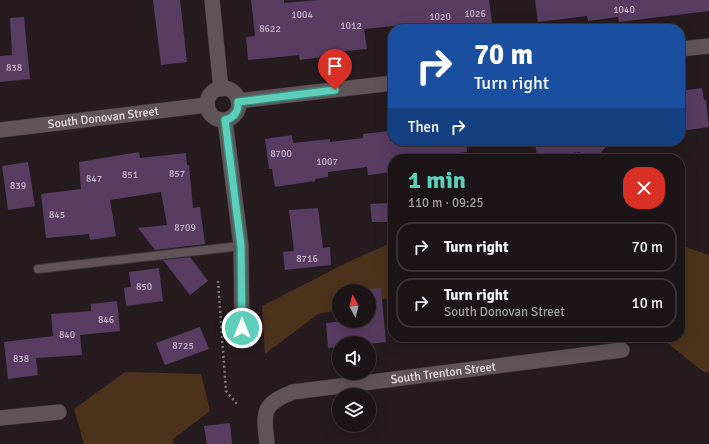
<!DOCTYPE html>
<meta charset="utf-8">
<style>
body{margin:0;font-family:Signika,sans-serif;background:#251e21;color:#f1f3f6;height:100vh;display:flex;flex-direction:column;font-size:15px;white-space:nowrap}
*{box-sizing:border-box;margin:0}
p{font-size:13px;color:#a09fa2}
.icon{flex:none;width:22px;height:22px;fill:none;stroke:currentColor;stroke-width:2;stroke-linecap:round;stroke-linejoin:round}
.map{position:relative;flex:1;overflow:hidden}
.panel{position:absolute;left:388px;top:154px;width:297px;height:188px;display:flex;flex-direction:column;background:#1c1518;border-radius:16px;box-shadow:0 4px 16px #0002,0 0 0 1px #3a3437}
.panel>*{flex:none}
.guide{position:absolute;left:388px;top:24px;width:297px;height:122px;border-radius:16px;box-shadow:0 4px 16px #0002,0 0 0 1px #3a3437;background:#1a4fa0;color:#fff;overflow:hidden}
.needle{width:26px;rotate:353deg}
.buttons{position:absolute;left:332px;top:284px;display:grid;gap:8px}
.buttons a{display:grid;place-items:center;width:44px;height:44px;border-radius:50%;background:#1c1518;box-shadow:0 4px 16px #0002,0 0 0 1px #3a3437;font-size:20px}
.pin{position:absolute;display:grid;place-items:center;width:34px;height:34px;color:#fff;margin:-41px -17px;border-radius:50% 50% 50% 0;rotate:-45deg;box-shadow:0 0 4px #0007}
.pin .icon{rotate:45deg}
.me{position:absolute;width:44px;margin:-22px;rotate:0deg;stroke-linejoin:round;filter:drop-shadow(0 0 3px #0008)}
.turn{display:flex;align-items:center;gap:14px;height:84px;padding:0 20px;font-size:18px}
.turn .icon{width:52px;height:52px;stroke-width:2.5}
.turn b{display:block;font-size:28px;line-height:34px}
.then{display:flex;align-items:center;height:38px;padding:0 20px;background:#0003;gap:8px;font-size:15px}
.round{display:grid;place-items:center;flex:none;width:42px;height:42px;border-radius:16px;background:#251e21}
.head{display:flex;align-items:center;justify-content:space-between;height:68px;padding:0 20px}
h1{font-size:24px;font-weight:800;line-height:30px;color:#5cceba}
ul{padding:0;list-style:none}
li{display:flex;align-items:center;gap:12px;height:50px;margin:0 8px 6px;padding:0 12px;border:2px solid #3a3437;border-radius:16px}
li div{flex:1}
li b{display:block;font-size:15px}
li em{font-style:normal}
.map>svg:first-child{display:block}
</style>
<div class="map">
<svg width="709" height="444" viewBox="0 0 709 444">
<rect width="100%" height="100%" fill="#261c20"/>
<!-- green -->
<path fill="#4d331c" d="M 393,242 L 393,297 L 369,303 L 369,291 L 339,291 L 339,310 L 318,314 L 265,354 L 262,306 L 348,262 Z
M 680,245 L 709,255 L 709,372 L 705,373 L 661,338 L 661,337 L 680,337 Z
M 125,372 L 201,374 L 210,411 L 173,439 L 173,444 L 84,444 L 74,409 Z"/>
<!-- building -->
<path fill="#593c62" d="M 153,0 L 180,0 L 187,62 L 161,65 Z
M 251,0 L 284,0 L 284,3 L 318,0 L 489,0 L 493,29 L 434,29 L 433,24 L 394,28 L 394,26 L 364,29 L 367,49 L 336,52 L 337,55 L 300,60 L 299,55 L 248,60 L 246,37 L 255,36 Z
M 535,0 L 709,0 L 709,11 L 619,22 L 618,17 L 588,21 L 587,16 L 538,22 Z
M 24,17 L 30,79 L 0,82 L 0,56 L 12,55 L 10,18 Z
M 702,88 L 704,100 L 706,100 L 709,127 L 680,131 L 680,91 Z
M 389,131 L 390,141 L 467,141 L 467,152 L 432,156 L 432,159 L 393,159 L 393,172 L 368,175 L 367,167 L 328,172 L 328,177 L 315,179 L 315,181 L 275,187 L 272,169 L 269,169 L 265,139 L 292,135 L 293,143 L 330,139 L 330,142 L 363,138 L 363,134 Z
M 535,141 L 611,141 L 595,159 L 581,159 L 580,152 L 537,158 Z
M 139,152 L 140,158 L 186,153 L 187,165 L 189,165 L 193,208 L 200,207 L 205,244 L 155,250 L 138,228 L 167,225 L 161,192 L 110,200 L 116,236 L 90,240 L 89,234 L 46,238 L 41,194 L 81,189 L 79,162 Z
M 28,162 L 35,206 L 8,210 L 2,166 Z
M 389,203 L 390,222 L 372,222 L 370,204 Z
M 318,208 L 323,248 L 330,247 L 331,265 L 285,270 L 283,252 L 294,251 L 289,210 Z
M 190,257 L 208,281 L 190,295 L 163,260 Z
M 159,268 L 163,301 L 126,306 L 124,288 L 131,287 L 129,272 Z
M 381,288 L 386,342 L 369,344 L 369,343 L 339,343 L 339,347 L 328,348 L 326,323 L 344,321 L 369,321 L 369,289 Z
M 117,301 L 120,331 L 80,335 L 82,355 L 36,358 L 38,375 L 8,379 L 4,342 L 53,336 L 51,314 L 91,311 L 91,304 Z
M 200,327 L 209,349 L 165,365 L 156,343 Z
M 230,423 L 232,444 L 207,444 L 204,426 Z"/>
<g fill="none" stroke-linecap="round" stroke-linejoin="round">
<!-- lane casing -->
<g stroke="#3f363a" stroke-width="10">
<path id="lane" d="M 38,269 L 241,246"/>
</g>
<!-- street casing -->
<g stroke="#3f363a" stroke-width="16">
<g id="street">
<path d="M 212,0 L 221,89"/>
<path d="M 680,49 L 709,46"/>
<circle cx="223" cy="104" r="16"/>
<path d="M 238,101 L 393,83"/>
<path d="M 225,120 L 241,246 L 242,328"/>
<path id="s1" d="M 0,130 L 207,105"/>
<path d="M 0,418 L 59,412"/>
<path id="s2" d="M 267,444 C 264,413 260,405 293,392 L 622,350"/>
</g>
</g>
<!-- path -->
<path stroke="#7f7679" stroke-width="2.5" stroke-dasharray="2 3" stroke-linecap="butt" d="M 218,281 L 226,391 L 237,404
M 349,425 L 349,426"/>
<!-- lane -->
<use href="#lane" stroke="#615459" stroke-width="8"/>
<!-- street -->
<use href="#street" stroke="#615459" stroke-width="15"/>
</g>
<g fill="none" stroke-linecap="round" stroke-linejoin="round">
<!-- route casing -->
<g stroke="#3c8679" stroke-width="10">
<path id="route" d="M 242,328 L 241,246 L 225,120 C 234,118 239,111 238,102 L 335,90"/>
</g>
<!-- route -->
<use href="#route" stroke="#5cceba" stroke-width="7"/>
</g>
<g text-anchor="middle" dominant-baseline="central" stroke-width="4" stroke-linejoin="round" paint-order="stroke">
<!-- number labels -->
<g font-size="10" fill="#c5b8c4">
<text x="624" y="10">1040</text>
<text x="475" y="14">1026</text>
<text x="302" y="15">1004</text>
<text x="440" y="17">1020</text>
<text x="351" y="26">1012</text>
<text x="270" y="29">8622</text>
<text x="14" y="68">838</text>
<text x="281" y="154">8700</text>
<text x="327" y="162">1007</text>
<text x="177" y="174">857</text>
<text x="130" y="175">851</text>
<text x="94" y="179">847</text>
<text x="18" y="186">839</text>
<text x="57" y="215">845</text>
<text x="185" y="228">8709</text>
<text x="307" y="259">8716</text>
<text x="144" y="287">850</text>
<text x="106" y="320">846</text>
<text x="67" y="335">840</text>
<text x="183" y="346">8725</text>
<text x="21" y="359">838</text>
</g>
<!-- street labels -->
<g font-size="12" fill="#e9e1e4" stroke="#0c0809">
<text stroke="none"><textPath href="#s1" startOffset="104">South Donovan Street</textPath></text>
<text stroke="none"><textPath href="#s2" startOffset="218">South Trenton Street</textPath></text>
</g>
</g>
</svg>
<div class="buttons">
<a><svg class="needle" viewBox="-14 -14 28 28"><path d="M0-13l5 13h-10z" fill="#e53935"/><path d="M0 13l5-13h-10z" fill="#a09fa2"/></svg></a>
<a><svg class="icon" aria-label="sound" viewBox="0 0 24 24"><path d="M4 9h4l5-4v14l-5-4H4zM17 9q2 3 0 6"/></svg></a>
<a><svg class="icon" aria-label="layers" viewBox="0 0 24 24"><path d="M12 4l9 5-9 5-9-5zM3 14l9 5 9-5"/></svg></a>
</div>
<div class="pin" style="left:335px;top:90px;background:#d93025"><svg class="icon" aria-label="arrive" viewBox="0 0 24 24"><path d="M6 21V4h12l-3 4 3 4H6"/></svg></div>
<svg class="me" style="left:242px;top:328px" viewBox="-20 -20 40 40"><circle r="17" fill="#5cceba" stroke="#fff" stroke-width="3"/><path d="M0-11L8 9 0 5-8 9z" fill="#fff"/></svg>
<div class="guide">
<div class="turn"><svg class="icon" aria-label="right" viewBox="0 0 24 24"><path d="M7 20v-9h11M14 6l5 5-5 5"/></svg><div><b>70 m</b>Turn right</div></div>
<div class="then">Then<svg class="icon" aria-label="right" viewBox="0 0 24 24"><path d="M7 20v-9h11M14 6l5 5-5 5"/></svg></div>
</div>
<section class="panel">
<div class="head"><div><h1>1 min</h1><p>110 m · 09:25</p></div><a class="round" style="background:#d93025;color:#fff"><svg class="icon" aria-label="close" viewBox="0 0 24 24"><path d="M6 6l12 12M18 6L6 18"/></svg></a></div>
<ul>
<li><svg class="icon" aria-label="right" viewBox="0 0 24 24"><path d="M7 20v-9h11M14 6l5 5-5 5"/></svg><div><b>Turn right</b></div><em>70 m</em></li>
<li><svg class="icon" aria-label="right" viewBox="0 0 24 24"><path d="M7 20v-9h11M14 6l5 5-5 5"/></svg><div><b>Turn right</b><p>South Donovan Street</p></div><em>10 m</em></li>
</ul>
</section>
</div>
